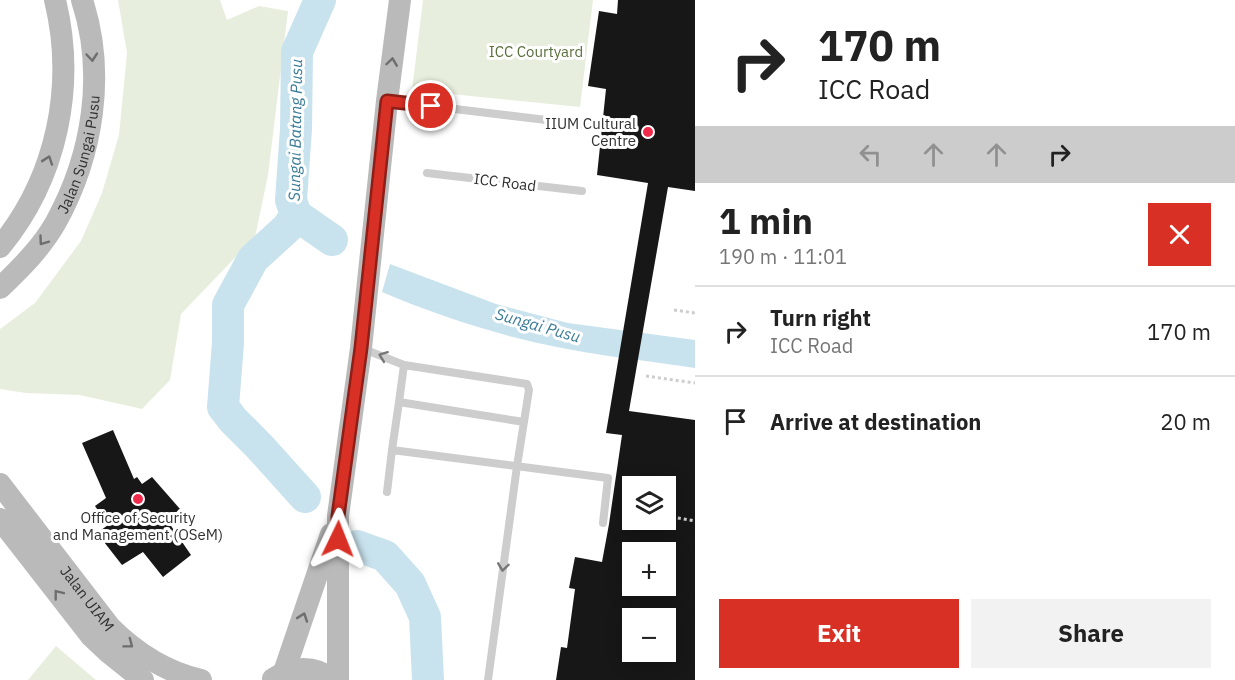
<!DOCTYPE html>
<meta charset="utf-8">
<style>
body{margin:0;font-family:"IBM Plex Sans",sans-serif;background:#f2f2f2;color:#222;height:100vh;display:flex;flex-direction:column;font-size:22px;white-space:nowrap}
*{box-sizing:border-box;margin:0}
p{font-size:20px;color:#767676}
.icon{flex:none;width:33px;height:33px;fill:none;stroke:currentColor;stroke-width:2;stroke-linecap:round;stroke-linejoin:round}
.map{position:relative;flex:1;overflow:hidden}
.side{display:flex;flex-direction:column;background:#fff;width:540px}
.side>*{flex:none}
.hud{background:#fff;color:#222;overflow:hidden}
.fabs{position:absolute;left:622px;top:476px;display:grid;gap:12px}
.fabs a{display:grid;place-items:center;width:54px;height:54px;border-radius:0px;background:#fff;box-shadow:0 3px 15px #0003;font-size:30px}
.pin{position:absolute;display:grid;place-items:center;width:51px;height:51px;color:#fff;margin:-26px;border:3px solid #fff;border-radius:50%;box-shadow:0 2px 6px #0007}
.me{position:absolute;width:66px;margin:-33px;rotate:2deg;stroke-linejoin:round;filter:drop-shadow(0 0 4px #0008)}
.turn{display:flex;align-items:center;gap:21px;height:126px;padding:0 24px;font-size:27px}
.turn .icon{width:78px;height:78px;stroke-width:2.5}
.turn b{display:block;font-size:42px;line-height:51px}
.lanes{display:flex;align-items:center;height:57px;padding:0 24px;background:#0003;justify-content:center;gap:30px;direction:ltr}
.lanes .off{opacity:.35}
.round{display:grid;place-items:center;flex:none;width:63px;height:63px;border-radius:0px;background:#f2f2f2}
.overview{display:flex;align-items:center;justify-content:space-between;height:102px;padding:0 24px}
h1{font-size:36px;font-weight:800;line-height:45px}
.button{display:flex;gap:12px;margin-top:auto;padding:12px 24px}
.button a{flex:1;height:69px;border-radius:0px;background:#d93025;color:#fff;font-size:24px;font-weight:800;line-height:69px;text-align:center}
.button a+a{background:#f2f2f2;color:#222}
ul{padding:0;list-style:none}
li{display:flex;align-items:center;gap:18px;height:90px;padding:0 24px;border-top:2px solid #e0e0e0}
li div{flex:1}
li b{display:block;font-size:22px}
li em{font-style:normal}
main{display:flex;flex:1;min-height:0}
.map>svg:first-child{display:block}
</style>
<main>
<div class="map">
<svg width="695" height="680" viewBox="0 0 695 680">
<rect width="100%" height="100%" fill="#fff"/>
<!-- green -->
<path fill="#e8eedd" d="M 118,0 L 220,0 L 227,20 L 259,6 L 288,11 L 268,175 L 255,237 L 181,314 L 170,380 L 142,409 L 80,395 L 26,393 L 0,389 L 0,329 L 35,303 L 81,241 L 102,193 L 119,135 L 127,53 Z
M 423,0 L 593,0 L 580,107 L 412,90 Z
M 56,646 L 96,680 L 28,680 Z"/>
<!-- water -->
<path fill="#c9e3ee" d="M 390,264 L 496,304 L 568,323 L 695,340 L 695,368 C 635,359 572,353 513,337 C 468,325 424,310 382,292 Z"/>
<g fill="none" stroke-linecap="round" stroke-linejoin="round">
<!-- river -->
<path stroke="#c9e3ee" stroke-width="32" d="M 296,215 L 332,240
M 305,497 L 259,446 L 233,420 L 223,407 L 228,343 L 228,305 L 253,259 L 287,228 L 296,215 L 291,200 L 296,129 L 297,52 L 320,0
M 357,546 L 385,556 L 410,584 L 425,617 L 428,680"/>
</g>
<!-- building -->
<path fill="#171717" fill-rule="evenodd" d="M 618,0 L 695,0 L 695,191 L 668,187 L 629,411 L 695,420 L 695,680 L 556,680 L 561,647 L 567,648 L 575,589 L 569,588 L 575,557 L 602,562 L 609,524 L 622,435 L 606,433 L 648,183 L 597,175 L 606,89 L 588,86 L 599,11 L 617,14 ZM 633,486 L 666,486 L 666,519 L 633,519 ZM 633,552 L 666,552 L 666,585 L 633,585 ZM 633,618 L 666,618 L 666,651 L 633,651 Z
M 113,430 L 134,479 L 137,477 L 142,484 L 152,477 L 180,509 L 167,520 L 191,555 L 163,577 L 143,552 L 122,565 L 97,533 L 108,525 L 95,506 L 106,498 L 82,443 Z"/>
<g fill="none" stroke-linecap="round" stroke-linejoin="round">
<!-- path -->
<path stroke="#cdcdcd" stroke-width="3" stroke-dasharray="3 3" stroke-linecap="butt" d="M 674,310 L 695,313
M 646,376 L 695,383
M 632,511 L 633,511
M 666,516 L 695,521"/>
<!-- lane -->
<path stroke="#cdcdcd" stroke-width="8" d="M 388,101 L 588,125
M 427,173 L 582,191
M 361,348 L 404,365 L 527,384 L 529,390 L 517,466 L 488,680
M 399,402 L 404,365
M 524,422 L 399,402 L 392,450 L 608,478 L 603,523
M 387,492 L 392,450"/>
<!-- secondary -->
<g stroke="#bababa" stroke-width="22">
<path d="M 0,247 C 57,178 76,86 55,0"/>
<path id="s1" d="M 0,288 C 21,268 42,247 56,222 C 93,155 106,73 82,0"/>
<path id="s2" d="M 0,484 L 110,627 C 135,652 166,672 201,680"/>
<path d="M 0,519 L 91,636 L 109,653 L 143,680"/>
<path d="M 284,672 L 331,534"/>
<path d="M 273,679 C 293,666 314,665 334,680"/>
<path d="M 338,680 L 338,516 L 361,348 L 387,101 L 400,0"/>
</g>
</g>
<!-- one-way arrows -->
<defs><path id="oneway-chevron" d="M-2-3.5L2.5 0L-2 3.5" fill="none" stroke-width="1.6" stroke-linecap="round" stroke-linejoin="round" transform="scale(1.5)"/></defs>
<g stroke="#6e6e6e">
<use href="#oneway-chevron" transform="translate(92 57) rotate(85)"/>
<use href="#oneway-chevron" transform="translate(392 62) rotate(-82)"/>
<use href="#oneway-chevron" transform="translate(48 160) rotate(-71)"/>
<use href="#oneway-chevron" transform="translate(43 241) rotate(126)"/>
<use href="#oneway-chevron" transform="translate(58 594) rotate(-128)"/>
<use href="#oneway-chevron" transform="translate(303 617) rotate(-71)"/>
<use href="#oneway-chevron" transform="translate(129 644) rotate(37)"/>
</g>
<g stroke="#777">
<use href="#oneway-chevron" transform="translate(383 356) rotate(-159)"/>
<use href="#oneway-chevron" transform="translate(503 567) rotate(98)"/>
</g>
<g fill="none" stroke-linecap="round" stroke-linejoin="round">
<!-- route casing -->
<g stroke="#8d1f18" stroke-width="15">
<path id="route" d="M 338,539 L 338,516 L 361,348 L 387,101 L 431,106"/>
</g>
<!-- route -->
<use href="#route" stroke="#d93025" stroke-width="10"/>
</g>
<!-- markers -->
<g fill="#ef2a4a" stroke="#fff" stroke-width="2">
<circle cx="648" cy="132" r="6"/>
<circle cx="138" cy="499" r="6"/>
</g>
<g text-anchor="middle" dominant-baseline="central" stroke-width="6" stroke-linejoin="round" paint-order="stroke">
<!-- park labels -->
<g font-size="15" fill="#586f3a" stroke="#fff">
<text x="536" y="51">ICC Courtyard</text>
</g>
<!-- poi labels -->
<g font-size="15" fill="#303030" stroke="#fff" text-anchor="end">
<text x="636" y="123">IIUM Cultural<tspan x="636" dy="17">Centre</tspan></text>
<text x="138" y="517" text-anchor="middle">Office of Security<tspan x="138" dy="17">and Management (OSeM)</tspan></text>
</g>
<!-- street labels -->
<g font-size="15" fill="#303030" stroke="#fff">
<text stroke="none"><textPath href="#s1" startOffset="159">Jalan Sungai Pusu</textPath></text>
<text transform="translate(505 182) rotate(7)">ICC Road</text>
<text stroke="none"><textPath href="#s2" startOffset="144">Jalan UIAM</textPath></text>
</g>
<!-- water labels -->
<g font-size="16" font-style="italic" fill="#397b97" stroke="#fff">
<text transform="translate(295 130) rotate(-89)">Sungai Batang Pusu</text>
<text transform="translate(538 325) rotate(16)">Sungai Pusu</text>
</g>
</g>
</svg>
<div class="fabs">
<a><svg class="icon" aria-label="layers" viewBox="0 0 24 24"><path d="M12 4l9 5-9 5-9-5zM3 14l9 5 9-5"/></svg></a>
<a>+</a>
<a>−</a>
</div>
<div class="pin" style="left:431px;top:106px;background:#d93025"><svg class="icon" aria-label="arrive" viewBox="0 0 24 24"><path d="M6 21V4h12l-3 4 3 4H6"/></svg></div>
<svg class="me" style="left:338px;top:539px" viewBox="-20 -20 40 40"><path d="M0-17L14 15 0 8-14 15z" fill="#d93025" stroke="#fff" stroke-width="4"/></svg>
</div>
<section class="side">
<div class="hud">
<div class="turn"><svg class="icon" aria-label="right" viewBox="0 0 24 24"><path d="M7 20v-9h11M14 6l5 5-5 5"/></svg><div><b>170 m</b>ICC Road</div></div>
<div class="lanes"><svg class="icon off" aria-label="left" viewBox="0 0 24 24"><path d="M17 20v-9H6M10 6l-5 5 5 5"/></svg><svg class="icon off" aria-label="ahead" viewBox="0 0 24 24"><path d="M12 20V5M6 11l6-6 6 6"/></svg><svg class="icon off" aria-label="ahead" viewBox="0 0 24 24"><path d="M12 20V5M6 11l6-6 6 6"/></svg><svg class="icon" aria-label="right" viewBox="0 0 24 24"><path d="M7 20v-9h11M14 6l5 5-5 5"/></svg></div>
</div>
<div class="overview"><div><h1>1 min</h1><p>190 m · 11:01</p></div><a class="round" style="background:#d93025;color:#fff"><svg class="icon" aria-label="close" viewBox="0 0 24 24"><path d="M6 6l12 12M18 6L6 18"/></svg></a></div>
<ul>
<li><svg class="icon" aria-label="right" viewBox="0 0 24 24"><path d="M7 20v-9h11M14 6l5 5-5 5"/></svg><div><b>Turn right</b><p>ICC Road</p></div><em>170 m</em></li>
<li><svg class="icon" aria-label="arrive" viewBox="0 0 24 24"><path d="M6 21V4h12l-3 4 3 4H6"/></svg><div><b>Arrive at destination</b></div><em>20 m</em></li>
</ul>
<div class="button"><a>Exit</a><a>Share</a></div>
</section>
</main>
